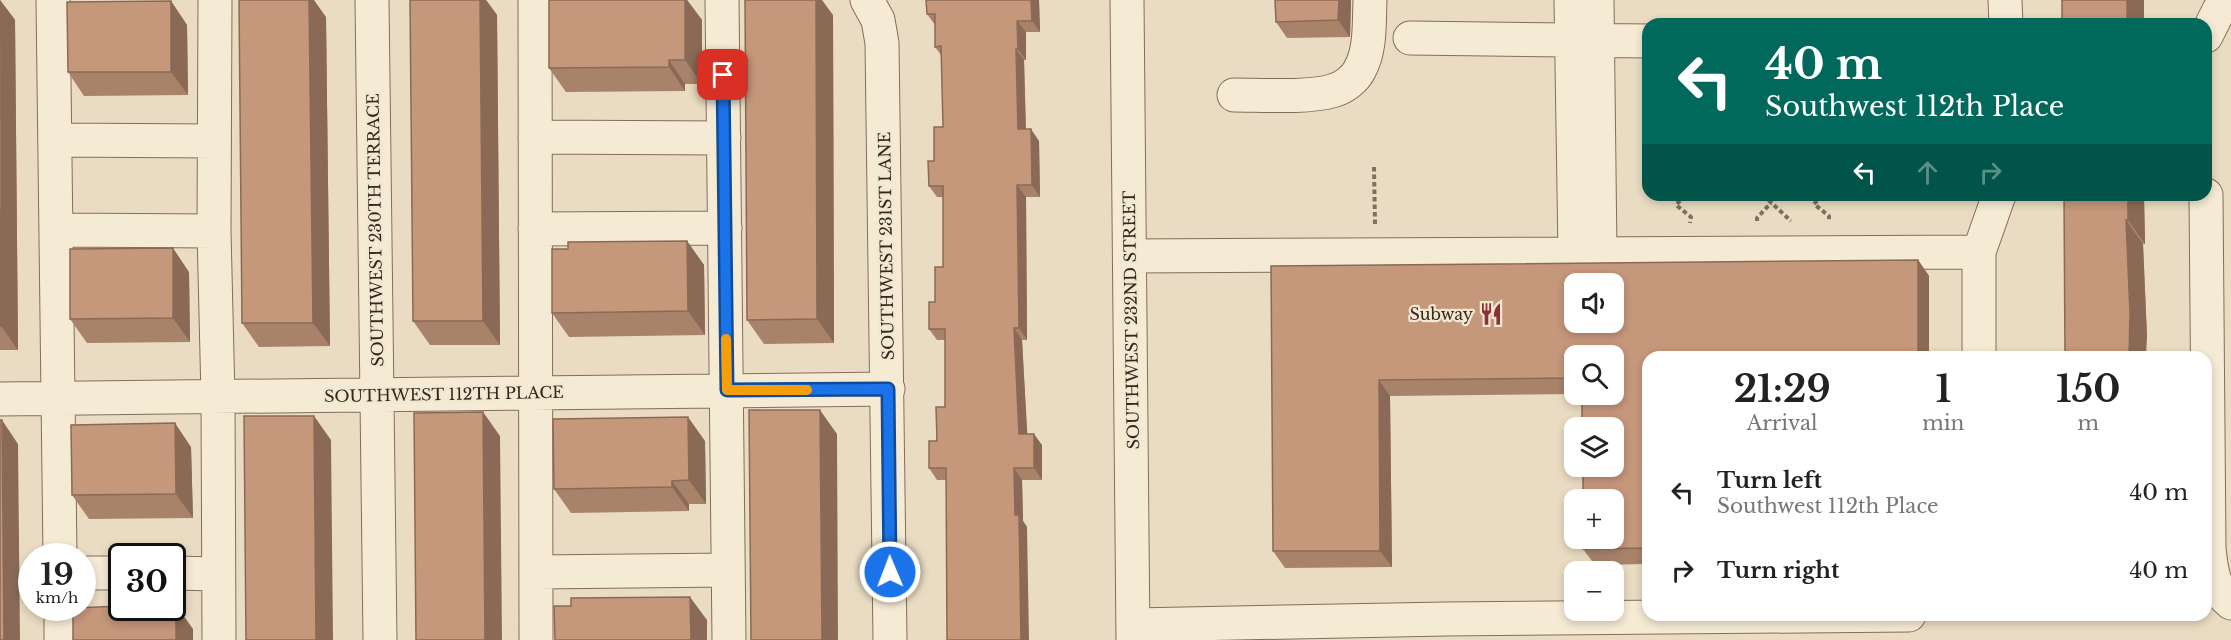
<!DOCTYPE html>
<meta charset="utf-8">
<style>
body{margin:0;font-family:"Libre Baskerville",serif;background:#f2f2f2;color:#222;height:100vh;display:flex;flex-direction:column;font-size:22px;white-space:nowrap}
*{box-sizing:border-box;margin:0}
p{font-size:20px;color:#767676}
.icon{flex:none;width:33px;height:33px;fill:none;stroke:currentColor;stroke-width:2;stroke-linecap:round;stroke-linejoin:round}
.map{position:relative;flex:1;overflow:hidden}
.details{position:absolute;left:1642px;top:351px;width:570px;height:270px;display:flex;flex-direction:column;background:#fff;border-radius:18px;box-shadow:0 3px 9px #0003}
.details>*{flex:none}
.guide{position:absolute;left:1642px;top:18px;width:570px;height:183px;border-radius:18px;box-shadow:0 3px 9px #0003;background:#00695c;color:#fff;overflow:hidden}
.buttons{position:absolute;left:1564px;top:273px;display:grid;gap:12px}
.buttons a{display:grid;place-items:center;width:60px;height:60px;border-radius:12px;background:#fff;box-shadow:0 3px 9px #0003;font-size:30px}
.speed{position:absolute;left:18px;top:543px;display:flex;gap:12px;font-size:30px;font-weight:700;text-align:center}
.speed>*{display:grid;place-content:center;width:78px;height:78px;border-radius:50%;background:#fff;box-shadow:0 3px 9px #0003;line-height:1}
.speed small{font-size:15px;font-weight:400}
.speed .limit{border:3px solid #111;border-radius:9px;background:#fff;color:#111}
.pin{position:absolute;display:grid;place-items:center;width:51px;height:51px;color:#fff;margin:-26px;border-radius:12px;box-shadow:0 3px 9px #0006}
.me{position:absolute;width:66px;margin:-33px;rotate:359deg;stroke-linejoin:round;filter:drop-shadow(0 0 4px #0008)}
.turn{display:flex;align-items:center;gap:21px;height:126px;padding:0 24px;font-size:27px}
.turn .icon{width:78px;height:78px;stroke-width:2.5}
.turn b{display:block;font-size:42px;line-height:51px}
.lanes{display:flex;align-items:center;height:57px;padding:0 24px;background:#0003;justify-content:center;gap:30px;direction:ltr}
.lanes .off{opacity:.35}
.eta{display:flex;justify-content:space-evenly;align-items:center;height:102px;text-align:center}
.eta b{font-size:36px;font-weight:700;line-height:42px}
ul{padding:0;list-style:none}
li{display:flex;align-items:center;gap:18px;height:78px;padding:0 24px}
li div{flex:1}
li b{display:block;font-size:22px}
li em{font-style:normal}
.map>svg:first-child{display:block}
</style>
<div class="map">
<svg width="2231" height="640" viewBox="0 0 2231 640">
<rect width="100%" height="100%" fill="#eadcc2"/>
<g fill="none" stroke-linecap="round" stroke-linejoin="round">
<!-- minor casing -->
<g stroke="#826e5b" stroke-width="35">
<path id="minor" d="M 53,0 L 60,556
M 215,0 L 214,231 L 218,397 L 219,640
M 372,0 L 380,640
M 535,0 L 536,640
M 722,0 L 729,640
M 867,0 L 878,20 L 882,43 L 890,640
M 1127,0 L 1133,640
M 1571,0 L 1575,254
M 1597,0 L 1600,253
M 2005,0 L 2006,24
M 2206,36 L 2219,10 L 2231,4
M 1410,38 L 1648,41
M 1234,95 C 1261,95 1307,98 1332,91 C 1343,88 1355,80 1360,69 C 1371,49 1369,22 1370,0
M 535,137 L 724,138
M 55,140 L 214,141
M 2206,195 L 2209,548 C 2211,568 2213,589 2231,603
M 535,229 L 725,228
M 56,230 L 214,231
M 1979,252 L 1979,357
M 1130,256 L 1979,252 L 1999,195
M 0,399 L 888,389
M 536,572 L 728,570
M 82,573 L 122,573
M 172,573 L 218,574
M 61,608 L 61,640
M 1133,625 L 1446,619 L 1909,615"/>
</g>
<!-- path -->
<path stroke="#826e5b" stroke-width="4" stroke-dasharray="4.5 3" stroke-linecap="butt" d="M 1374,167 L 1375,224
M 1685,195 L 1676,205 L 1691,217 L 1690,223
M 1763,195 L 1791,221
M 1822,195 L 1814,204 L 1829,216 L 1829,222
M 1757,221 L 1757,218 L 1771,203"/>
<!-- minor -->
<use href="#minor" stroke="#f5ead4" stroke-width="33"/>
</g>
<!-- wall -->
<path fill="#a9826a" d="M 0,0 L 15,20 L 18,350 L 0,350 Z
M 410,0 L 486,0 L 497,15 L 500,345 L 430,345 L 413,321 Z
M 549,0 L 687,0 L 702,20 L 702,84 L 685,84 L 685,91 L 566,92 L 549,68 Z
M 1039,0 L 1040,32 L 1026,32 L 1026,60 L 1024,60 L 1026,129 L 1039,141 L 1040,197 L 1026,197 L 1027,340 L 1022,340 L 1027,434 L 1042,445 L 1042,480 L 1022,480 L 1023,521 L 1027,527 L 946,480 L 937,480 L 929,468 L 945,407 L 945,340 L 937,340 L 929,329 L 943,267 L 943,197 L 937,197 L 929,186 L 943,127 L 941,55 L 935,47 L 935,25 L 927,14 Z
M 1275,0 L 1351,0 L 1350,37 L 1287,38 L 1276,22 Z
M 171,1 L 187,25 L 188,95 L 84,96 L 68,72 Z
M 833,15 L 834,343 L 764,344 L 747,320 Z
M 326,17 L 330,346 L 259,347 L 242,323 Z
M 2064,195 L 2144,195 L 2145,244 L 2143,244 L 2147,337 Z
M 687,241 L 704,265 L 705,335 L 569,337 L 552,313 L 568,249 Z
M 1918,260 L 1929,276 L 1929,357 L 1648,357 L 1648,564 L 1595,565 L 1583,549 L 1614,394 L 1575,356 L 1575,394 L 1579,394 L 1390,396 L 1392,567 L 1285,568 L 1273,551 L 1271,266 Z
M 189,272 L 190,342 L 87,343 L 70,319 Z
M 705,441 L 706,504 L 689,504 L 689,511 L 571,513 L 554,489 Z
M 191,447 L 193,518 L 89,519 L 72,495 Z"/>
<!-- shaded-wall -->
<path fill="#8a6a56" d="M 0,0 L 15,20 L 18,350 L 1,326 Z
M 309,0 L 314,0 L 326,17 L 330,346 L 313,323 Z
M 480,0 L 486,0 L 497,15 L 500,345 L 483,321 Z
M 685,0 L 687,0 L 702,20 L 702,84 L 685,60 Z
M 816,0 L 822,0 L 833,15 L 834,343 L 817,319 Z
M 1031,0 L 1039,0 L 1040,32 L 1032,21 Z
M 1339,0 L 1351,0 L 1350,37 L 1338,20 Z
M 2127,0 L 2144,0 L 2144,24 L 2127,24 Z
M 171,1 L 187,25 L 188,95 L 171,72 Z
M 1017,21 L 1026,32 L 1026,60 L 1018,49 Z
M 1016,49 L 1024,60 L 1026,141 L 1018,129 Z
M 669,60 L 685,84 L 685,91 L 669,67 Z
M 1031,129 L 1039,141 L 1040,197 L 1032,185 Z
M 1017,185 L 1026,197 L 1027,340 L 1019,328 Z
M 2128,195 L 2144,195 L 2145,244 L 2128,220 Z
M 2126,220 L 2143,244 L 2147,337 L 2146,357 L 2129,357 Z
M 687,241 L 704,265 L 705,335 L 688,311 Z
M 173,248 L 189,272 L 190,342 L 173,318 Z
M 1918,260 L 1929,276 L 1929,357 L 1918,357 Z
M 1014,328 L 1022,340 L 1028,446 L 1019,434 Z
M 1379,380 L 1390,396 L 1392,567 L 1380,551 Z
M 820,410 L 837,434 L 838,640 L 822,640 Z
M 483,412 L 500,436 L 502,640 L 485,640 Z
M 314,416 L 331,440 L 333,640 L 316,640 Z
M 688,417 L 705,441 L 706,504 L 689,480 Z
M 2,420 L 18,444 L 20,640 L 4,640 Z
M 175,423 L 191,447 L 193,518 L 176,494 Z
M 1034,434 L 1042,445 L 1042,480 L 1034,468 Z
M 1014,468 L 1022,480 L 1023,521 L 1027,527 L 1029,640 L 1021,640 L 1015,515 Z
M 672,481 L 689,504 L 689,511 L 672,487 Z
M 690,597 L 707,620 L 707,640 L 691,640 Z
M 176,605 L 193,629 L 193,640 L 176,640 Z"/>
<!-- building -->
<path fill="#c5977b" stroke="#8a6a56" stroke-width="1.5" fill-rule="evenodd" d="M 239,0 L 309,0 L 313,323 L 242,323 Z
M 410,0 L 480,0 L 483,321 L 413,321 Z
M 549,0 L 685,0 L 685,60 L 669,60 L 669,67 L 549,68 Z
M 745,0 L 816,0 L 817,319 L 747,320 Z
M 926,0 L 1031,0 L 1032,21 L 1017,21 L 1018,49 L 1016,49 L 1018,129 L 1031,129 L 1032,185 L 1017,185 L 1019,328 L 1014,328 L 1019,434 L 1034,434 L 1034,468 L 1014,468 L 1015,515 L 1019,515 L 1021,640 L 947,640 L 946,468 L 929,468 L 929,441 L 937,441 L 936,407 L 945,407 L 945,329 L 929,329 L 929,302 L 935,302 L 935,267 L 943,267 L 943,186 L 929,186 L 928,161 L 934,161 L 934,127 L 943,127 L 941,46 L 935,47 L 935,14 L 927,14 Z
M 1275,0 L 1339,0 L 1338,20 L 1276,22 Z
M 2062,0 L 2127,0 L 2127,24 L 2062,24 Z
M 171,1 L 171,72 L 68,72 L 67,2 Z
M 2064,195 L 2128,195 L 2128,220 L 2126,220 L 2130,313 L 2129,357 L 2065,357 Z
M 0,206 L 1,326 L 0,326 Z
M 687,241 L 688,311 L 552,313 L 552,249 L 568,249 L 568,242 Z
M 173,248 L 173,318 L 70,319 L 70,249 Z
M 1918,260 L 1918,357 L 1648,357 L 1648,548 L 1583,549 L 1583,538 L 1614,538 L 1614,500 L 1583,500 L 1583,466 L 1614,466 L 1614,428 L 1582,428 L 1582,394 L 1614,394 L 1614,356 L 1575,356 L 1575,378 L 1379,380 L 1380,551 L 1273,551 L 1271,266 ZM 1575,284 L 1614,284 L 1614,322 L 1575,322 Z
M 749,410 L 820,410 L 822,640 L 751,640 Z
M 483,412 L 485,640 L 416,640 L 414,413 Z
M 244,416 L 314,416 L 316,640 L 246,640 Z
M 688,417 L 689,480 L 672,481 L 672,487 L 554,489 L 553,419 Z
M 0,420 L 2,420 L 4,640 L 0,640 Z
M 175,423 L 176,494 L 72,495 L 71,425 Z
M 690,597 L 691,640 L 555,640 L 554,606 L 571,606 L 571,598 Z
M 172,605 L 176,605 L 176,640 L 73,640 L 73,608 L 122,606 L 122,608 L 172,608 Z"/>
<g fill="none" stroke-linecap="round" stroke-linejoin="round">
<!-- route casing -->
<g stroke="#114b97" stroke-width="15">
<path id="route" d="M 723,75 L 727,390 L 888,389 L 890,572"/>
</g>
<!-- route -->
<use href="#route" stroke="#1a73e8" stroke-width="10"/>
<!-- slow -->
<path stroke="#f59e0b" stroke-width="10" d="M 726,339 L 727,390 L 807,390"/>
</g>
<!-- icons -->
<defs>
<g id="restaurant-bare" transform="scale(1.8)"><path d="M-5-6h1v4h1v-4h1v4h1v-4h1v5L-1.5 .5V6h-2V.5L-5-1ZM5-6V6H3V1.5H1.5Q1.5-4 5-6Z" fill="#8c3034" stroke="#f2e7d1" stroke-width="2.5" paint-order="stroke"/></g>
</defs>
<g fill-rule="evenodd">
<use href="#restaurant-bare" x="1491" y="314"/>
</g>
<g text-anchor="middle" dominant-baseline="central" stroke-width="4.5" stroke-linejoin="round" paint-order="stroke">
<!-- street labels -->
<g font-size="16" fill="#33271e" stroke="#f2e7d1">
<text transform="translate(375 230) rotate(-91)">SOUTHWEST 230TH TERRACE</text>
<text transform="translate(886 246) rotate(-91)">SOUTHWEST 231ST LANE</text>
<text transform="translate(1131 320) rotate(-91)">SOUTHWEST 232ND STREET</text>
<text transform="translate(444 394) rotate(-1)">SOUTHWEST 112TH PLACE</text>
</g>
<!-- poi labels -->
<g font-size="16" fill="#33271e" stroke="#f2e7d1" text-anchor="end">
<text x="1473" y="314">Subway</text>
</g>
</g>
</svg>
<div class="buttons">
<a><svg class="icon" aria-label="sound" viewBox="0 0 24 24"><path d="M4 9h4l5-4v14l-5-4H4zM17 9q2 3 0 6"/></svg></a>
<a><svg class="icon" aria-label="search" viewBox="0 0 24 24"><circle cx="10" cy="10" r="6"/><path d="M15 15l6 6"/></svg></a>
<a><svg class="icon" aria-label="layers" viewBox="0 0 24 24"><path d="M12 4l9 5-9 5-9-5zM3 14l9 5 9-5"/></svg></a>
<a>+</a>
<a>−</a>
</div>
<div class="speed"><div>19<small>km/h</small></div><div class="limit">30</div></div>
<div class="pin" style="left:723px;top:75px;background:#d93025"><svg class="icon" aria-label="arrive" viewBox="0 0 24 24"><path d="M6 21V4h12l-3 4 3 4H6"/></svg></div>
<svg class="me" style="left:890px;top:572px" viewBox="-20 -20 40 40"><circle r="17" fill="#1a73e8" stroke="#fff" stroke-width="3"/><path d="M0-11L8 9 0 5-8 9z" fill="#fff"/></svg>
<div class="guide">
<div class="turn"><svg class="icon" aria-label="left" viewBox="0 0 24 24"><path d="M17 20v-9H6M10 6l-5 5 5 5"/></svg><div><b>40 m</b>Southwest 112th Place</div></div>
<div class="lanes"><svg class="icon" aria-label="left" viewBox="0 0 24 24"><path d="M17 20v-9H6M10 6l-5 5 5 5"/></svg><svg class="icon off" aria-label="ahead" viewBox="0 0 24 24"><path d="M12 20V5M6 11l6-6 6 6"/></svg><svg class="icon off" aria-label="right" viewBox="0 0 24 24"><path d="M7 20v-9h11M14 6l5 5-5 5"/></svg></div>
</div>
<section class="details">
<div class="eta">
<div><b>21:29</b><p>Arrival</p></div>
<div><b>1</b><p>min</p></div>
<div><b>150</b><p>m</p></div>
</div>
<ul>
<li><svg class="icon" aria-label="left" viewBox="0 0 24 24"><path d="M17 20v-9H6M10 6l-5 5 5 5"/></svg><div><b>Turn left</b><p>Southwest 112th Place</p></div><em>40 m</em></li>
<li><svg class="icon" aria-label="right" viewBox="0 0 24 24"><path d="M7 20v-9h11M14 6l5 5-5 5"/></svg><div><b>Turn right</b></div><em>40 m</em></li>
</ul>
</section>
</div>
